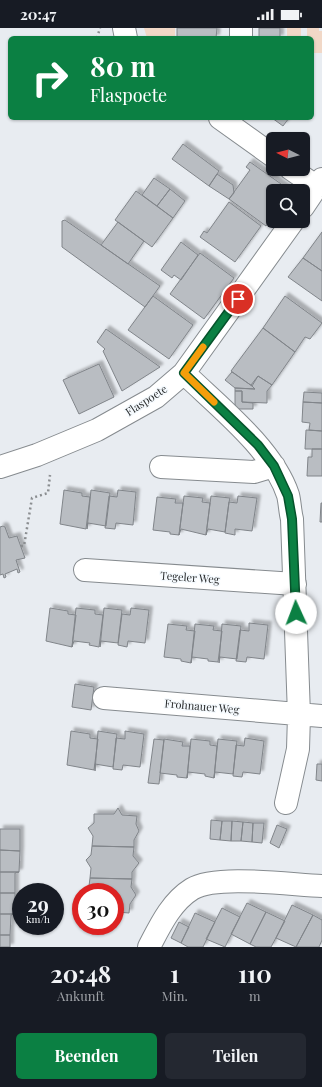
<!DOCTYPE html>
<html lang="de">
<style>
body{margin:0;font-family:"Playfair Display",serif;background:#242831;color:#f1f3f6;height:100vh;display:flex;flex-direction:column;font-size:15px;white-space:nowrap}
*{box-sizing:border-box;margin:0}
p{font-size:13px;color:#9ea1a6}
.icon{flex:none;width:22px;height:22px;fill:none;stroke:currentColor;stroke-width:2;stroke-linecap:round;stroke-linejoin:round}
.map{position:relative;height:919px;overflow:hidden}
.sheet{display:flex;flex-direction:column;background:#171b24;flex:1}
.sheet>*{flex:none}
.banner{position:absolute;left:8px;top:8px;width:306px;height:84px;border-radius:6px;box-shadow:0 1px 3px #0004;background:#0b8043;color:#fff;overflow:hidden}
.needle{width:26px;rotate:276deg}
.tools{position:absolute;left:266px;top:104px;display:grid;gap:8px}
.tools a{display:grid;place-items:center;width:44px;height:44px;border-radius:6px;background:#171b24;box-shadow:0 1px 3px #0004;font-size:20px}
.speed{position:absolute;left:12px;top:855px;display:flex;gap:8px;font-size:20px;font-weight:700;text-align:center}
.speed>*{display:grid;place-content:center;width:52px;height:52px;border-radius:50%;background:#171b24;box-shadow:0 1px 3px #0004;line-height:1}
.speed small{font-size:10px;font-weight:400}
.speed .limit{border:6px solid #d22;background:#fff;color:#111}
.pin{position:absolute;display:grid;place-items:center;width:34px;height:34px;color:#fff;margin:-17px;border:2px solid #fff;border-radius:50%;box-shadow:0 1px 4px #0007}
.me{position:absolute;width:44px;margin:-22px;rotate:358deg;stroke-linejoin:round;filter:drop-shadow(0 0 3px #0008)}
.turn{display:flex;align-items:center;gap:14px;height:84px;padding:0 16px;font-size:18px}
.turn .icon{width:52px;height:52px;stroke-width:2.5}
.turn b{display:block;font-size:28px;line-height:34px}
.eta{display:flex;justify-content:space-evenly;align-items:center;height:68px;text-align:center}
.eta b{font-size:24px;font-weight:700;line-height:28px}
.primary-button{display:flex;gap:8px;margin-top:auto;padding:8px 16px}
.primary-button a{flex:1;height:46px;border-radius:6px;background:#0b8043;color:#fff;font-size:16px;font-weight:700;line-height:46px;text-align:center}
.primary-button a+a{background:#242831;color:#f1f3f6}
.status{display:flex;justify-content:space-between;align-items:center;height:28px;padding:0 20px;background:#171b24;direction:ltr}
.status svg{height:11px;fill:currentColor}
.map>svg:first-child{display:block}
</style>
<div class="status"><b>20:47</b><svg viewBox="0 0 49 12"><path d="M0 12V9h3v3zM5 12V6h3v6zM10 12V3h3v9zM15 12V0h3v12zM26 1h20v11H26zM47 4h2v5h-2z"/></svg></div>
<div class="map">
<svg width="322" height="919" viewBox="0 0 322 919">
<defs>
<filter id="shadow"><feDropShadow dx="3.5" dy="-3.5" stdDeviation="1" flood-color="#0004"/></filter>
</defs>
<rect width="100%" height="100%" fill="#e8ecf1"/>
<!-- green -->
<path fill="#f1d8c7" d="M 144,0 L 175,0 L 175,10 L 147,10 Z
M 287,0 L 301,0 L 301,10 L 287,10 Z
M 307,0 L 319,0 L 319,3 L 322,3 L 322,25 L 312,25 L 312,10 L 307,10 Z"/>
<!-- building -->
<path fill="#b9bdc2" stroke="#81858a" filter="url(#shadow)" d="M 177,0 L 217,0 L 216,10 L 177,10 Z
M 259,0 L 280,0 L 280,10 L 259,10 Z
M 272,90 L 289,90 L 283,98 Z
M 183,116 L 219,143 L 209,158 L 172,131 Z
M 250,134 L 291,163 L 273,163 L 273,189 L 266,198 L 229,171 L 250,142 L 246,139 Z
M 217,146 L 233,157 L 234,165 L 229,171 L 209,158 Z
M 154,150 L 170,161 L 157,178 L 142,167 Z
M 170,161 L 185,173 L 173,190 L 157,178 Z
M 136,163 L 173,190 L 152,219 L 115,192 Z
M 229,174 L 261,198 L 235,234 L 200,209 L 204,203 L 207,205 Z
M 65,192 L 160,258 L 145,279 L 62,219 L 62,193 Z
M 118,194 L 144,213 L 128,236 L 101,217 Z
M 322,204 L 322,243 L 303,230 Z
M 181,214 L 198,227 L 181,252 L 174,247 L 172,250 L 161,242 Z
M 200,225 L 234,250 L 204,291 L 170,266 Z
M 303,230 L 322,243 L 322,273 L 288,249 Z
M 153,268 L 193,297 L 169,331 L 128,302 Z
M 285,268 L 322,295 L 310,311 L 305,309 L 295,324 L 263,300 Z
M 263,300 L 295,324 L 272,357 L 258,348 L 252,358 L 231,343 Z
M 106,301 L 160,339 L 122,363 L 103,323 L 105,321 L 97,314 Z
M 99,336 L 114,369 L 79,386 L 63,352 Z
M 232,344 L 252,358 L 255,361 L 235,360 L 225,352 Z
M 258,348 L 272,357 L 267,363 L 267,375 L 242,374 L 242,363 L 235,363 L 235,360 L 255,361 L 251,357 Z
M 235,363 L 242,363 L 242,374 L 253,375 L 253,381 L 235,381 Z
M 304,364 L 322,365 L 322,375 L 303,374 Z
M 303,374 L 322,375 L 322,403 L 309,402 L 310,395 L 302,394 Z
M 306,402 L 322,403 L 322,421 L 305,421 Z
M 312,421 L 322,421 L 322,448 L 307,448 L 308,429 L 312,429 Z
M 64,462 L 82,465 L 82,468 L 90,469 L 86,501 L 60,496 Z
M 91,462 L 110,465 L 106,498 L 88,495 L 87,501 Z
M 118,462 L 136,464 L 133,497 L 116,495 L 115,501 L 105,500 L 109,468 L 117,469 Z
M 184,468 L 203,470 L 202,474 L 210,475 L 206,507 L 181,501 L 179,507 Z
M 211,468 L 230,470 L 229,474 L 225,504 L 208,501 L 206,507 Z
M 238,468 L 257,470 L 252,503 L 235,501 L 235,507 L 225,505 L 229,474 L 237,475 Z
M 157,469 L 176,471 L 175,475 L 183,475 L 179,507 L 170,506 L 170,504 L 153,502 Z
M 321,475 L 322,475 L 322,494 L 320,494 Z
M 3,498 L 5,499 L 9,510 L 17,508 L 25,530 L 16,532 L 20,544 L 18,545 L 17,541 L 5,546 L 6,549 L 4,550 L 3,546 L 0,547 L 0,499 Z
M 50,580 L 68,583 L 68,586 L 76,587 L 72,619 L 46,613 Z
M 76,580 L 95,582 L 95,586 L 103,587 L 99,619 L 89,617 L 90,615 L 74,613 L 72,619 Z
M 104,580 L 122,582 L 118,615 L 101,613 L 100,619 Z
M 131,580 L 149,582 L 145,615 L 128,613 L 127,619 L 118,617 L 122,586 L 130,587 Z
M 249,595 L 268,597 L 264,631 L 247,629 L 246,634 L 236,633 L 240,602 L 249,603 Z
M 168,596 L 187,598 L 186,602 L 195,603 L 191,635 L 181,633 L 181,631 L 164,629 Z
M 195,596 L 214,598 L 213,602 L 222,603 L 218,634 L 208,633 L 208,631 L 192,629 L 191,635 Z
M 222,596 L 241,598 L 237,631 L 220,629 L 219,635 Z
M 75,656 L 94,659 L 91,682 L 72,679 Z
M 71,703 L 90,706 L 90,710 L 98,711 L 94,742 L 67,737 Z
M 98,703 L 117,706 L 113,739 L 95,736 L 95,743 Z
M 125,703 L 144,706 L 140,739 L 123,737 L 122,742 L 113,741 L 116,710 L 125,711 Z
M 245,710 L 264,713 L 260,746 L 243,744 L 242,749 L 233,748 L 236,717 L 244,718 Z
M 154,711 L 164,712 L 159,756 L 148,755 Z
M 164,711 L 183,714 L 182,718 L 190,718 L 187,750 L 177,749 L 177,747 L 160,745 Z
M 191,711 L 210,713 L 210,717 L 217,718 L 214,750 L 205,748 L 205,746 L 188,744 L 187,750 Z
M 218,711 L 237,713 L 233,746 L 215,744 L 214,750 Z
M 317,736 L 322,736 L 322,753 L 316,752 Z
M 118,780 L 122,787 L 137,788 L 136,796 L 139,803 L 134,812 L 134,819 L 92,818 L 93,808 L 88,800 L 94,795 L 94,786 L 114,786 Z
M 211,792 L 222,793 L 220,812 L 210,811 Z
M 222,793 L 232,793 L 231,813 L 220,812 Z
M 232,793 L 243,794 L 241,813 L 231,813 Z
M 243,794 L 253,795 L 252,814 L 241,813 Z
M 253,795 L 264,795 L 262,815 L 252,814 Z
M 277,797 L 287,801 L 279,820 L 270,815 Z
M 0,801 L 20,801 L 20,823 L 0,822 Z
M 92,818 L 134,819 L 133,828 L 139,835 L 132,844 L 132,851 L 90,850 L 91,840 L 86,832 L 91,827 Z
M 0,822 L 20,823 L 19,844 L 0,844 Z
M 0,844 L 19,844 L 15,845 L 15,865 L 0,865 Z
M 90,850 L 132,851 L 131,859 L 136,867 L 130,876 L 129,885 L 117,884 L 115,887 L 115,864 L 84,864 L 89,858 Z
M 0,865 L 15,865 L 15,886 L 0,886 Z
M 247,875 L 266,884 L 250,916 L 231,906 Z
M 292,877 L 313,887 L 296,919 L 276,910 Z
M 222,880 L 240,889 L 225,919 L 206,911 Z
M 266,884 L 285,893 L 271,919 L 256,919 L 250,916 Z
M 195,885 L 215,894 L 203,919 L 188,919 L 181,915 Z
M 0,886 L 15,886 L 11,887 L 10,907 L 0,907 Z
M 313,887 L 322,892 L 322,912 L 319,919 L 296,919 Z
M 179,894 L 189,899 L 181,915 L 171,910 Z
M 0,907 L 10,907 L 10,919 L 0,919 Z"/>
<g fill="none" stroke-linecap="round" stroke-linejoin="round">
<!-- minor casing -->
<g stroke="#868b8f" stroke-width="24">
<path id="minor" d="M 124,0 L 126,10
M 241,10 L 241,0
M 220,90 L 273,128
M 291,141 L 317,159
M 303,179 L 322,151
M 184,345 C 218,378 273,421 288,467 C 290,475 290,484 292,491 L 299,687 L 298,721 L 286,775
M 0,439 L 37,427 L 97,402 L 156,369 L 184,345 L 293,193
M 161,439 L 254,444 L 274,438
M 85,542 L 295,556
M 104,670 L 322,688
M 149,919 C 160,898 171,874 192,861 C 216,846 292,857 322,858"/>
</g>
<!-- path -->
<path stroke="#8b8e91" stroke-width="2.5" stroke-dasharray="2 3" stroke-linecap="butt" d="M 97,10 L 100,0
M 21,518 L 24,518 L 32,470 L 48,465 L 50,447"/>
<!-- minor -->
<use href="#minor" stroke="#fff" stroke-width="22"/>
</g>
<g fill="none" stroke-linecap="round" stroke-linejoin="round">
<!-- route casing -->
<g stroke="#07532c" stroke-width="10">
<path id="route" d="M 238,271 L 184,345 L 258,417 L 274,438 L 288,468 L 292,491 L 296,585"/>
</g>
<!-- route -->
<use href="#route" stroke="#0b8043" stroke-width="7"/>
<!-- slow -->
<path stroke="#f59e0b" stroke-width="7" d="M 203,319 L 184,345 L 214,374"/>
</g>
<g text-anchor="middle" dominant-baseline="central" stroke-width="3" stroke-linejoin="round" paint-order="stroke">
<!-- street labels -->
<g font-size="11" fill="#282a2b" stroke="#f5fafe">
<text transform="translate(146 372) rotate(-33)">Flaspoete</text>
<text transform="translate(190 549) rotate(4)">Tegeler Weg</text>
<text transform="translate(202 678) rotate(5)">Frohnauer Weg</text>
</g>
</g>
</svg>
<div class="tools">
<a><svg class="needle" viewBox="-14 -14 28 28"><path d="M0-13l5 13h-10z" fill="#e53935"/><path d="M0 13l5-13h-10z" fill="#9ea1a6"/></svg></a>
<a><svg class="icon" aria-label="search" viewBox="0 0 24 24"><circle cx="10" cy="10" r="6"/><path d="M15 15l6 6"/></svg></a>
</div>
<div class="speed"><div>29<small>km/h</small></div><div class="limit">30</div></div>
<div class="pin" style="left:238px;top:271px;background:#d93025"><svg class="icon" aria-label="arrive" viewBox="0 0 24 24"><path d="M6 21V4h12l-3 4 3 4H6"/></svg></div>
<svg class="me" style="left:296px;top:585px" viewBox="-20 -20 40 40"><circle r="19" fill="#fff"/><path d="M0-13L10 11 0 6-10 11z" fill="#0b8043"/></svg>
<div class="banner">
<div class="turn"><svg class="icon" aria-label="right" viewBox="0 0 24 24"><path d="M7 20v-9h11M14 6l5 5-5 5"/></svg><div><b>80 m</b>Flaspoete</div></div>
</div>
</div>
<section class="sheet">
<div class="eta">
<div><b>20:48</b><p>Ankunft</p></div>
<div><b>1</b><p>Min.</p></div>
<div><b>110</b><p>m</p></div>
</div>
<div class="primary-button"><a>Beenden</a><a>Teilen</a></div>
</section>
